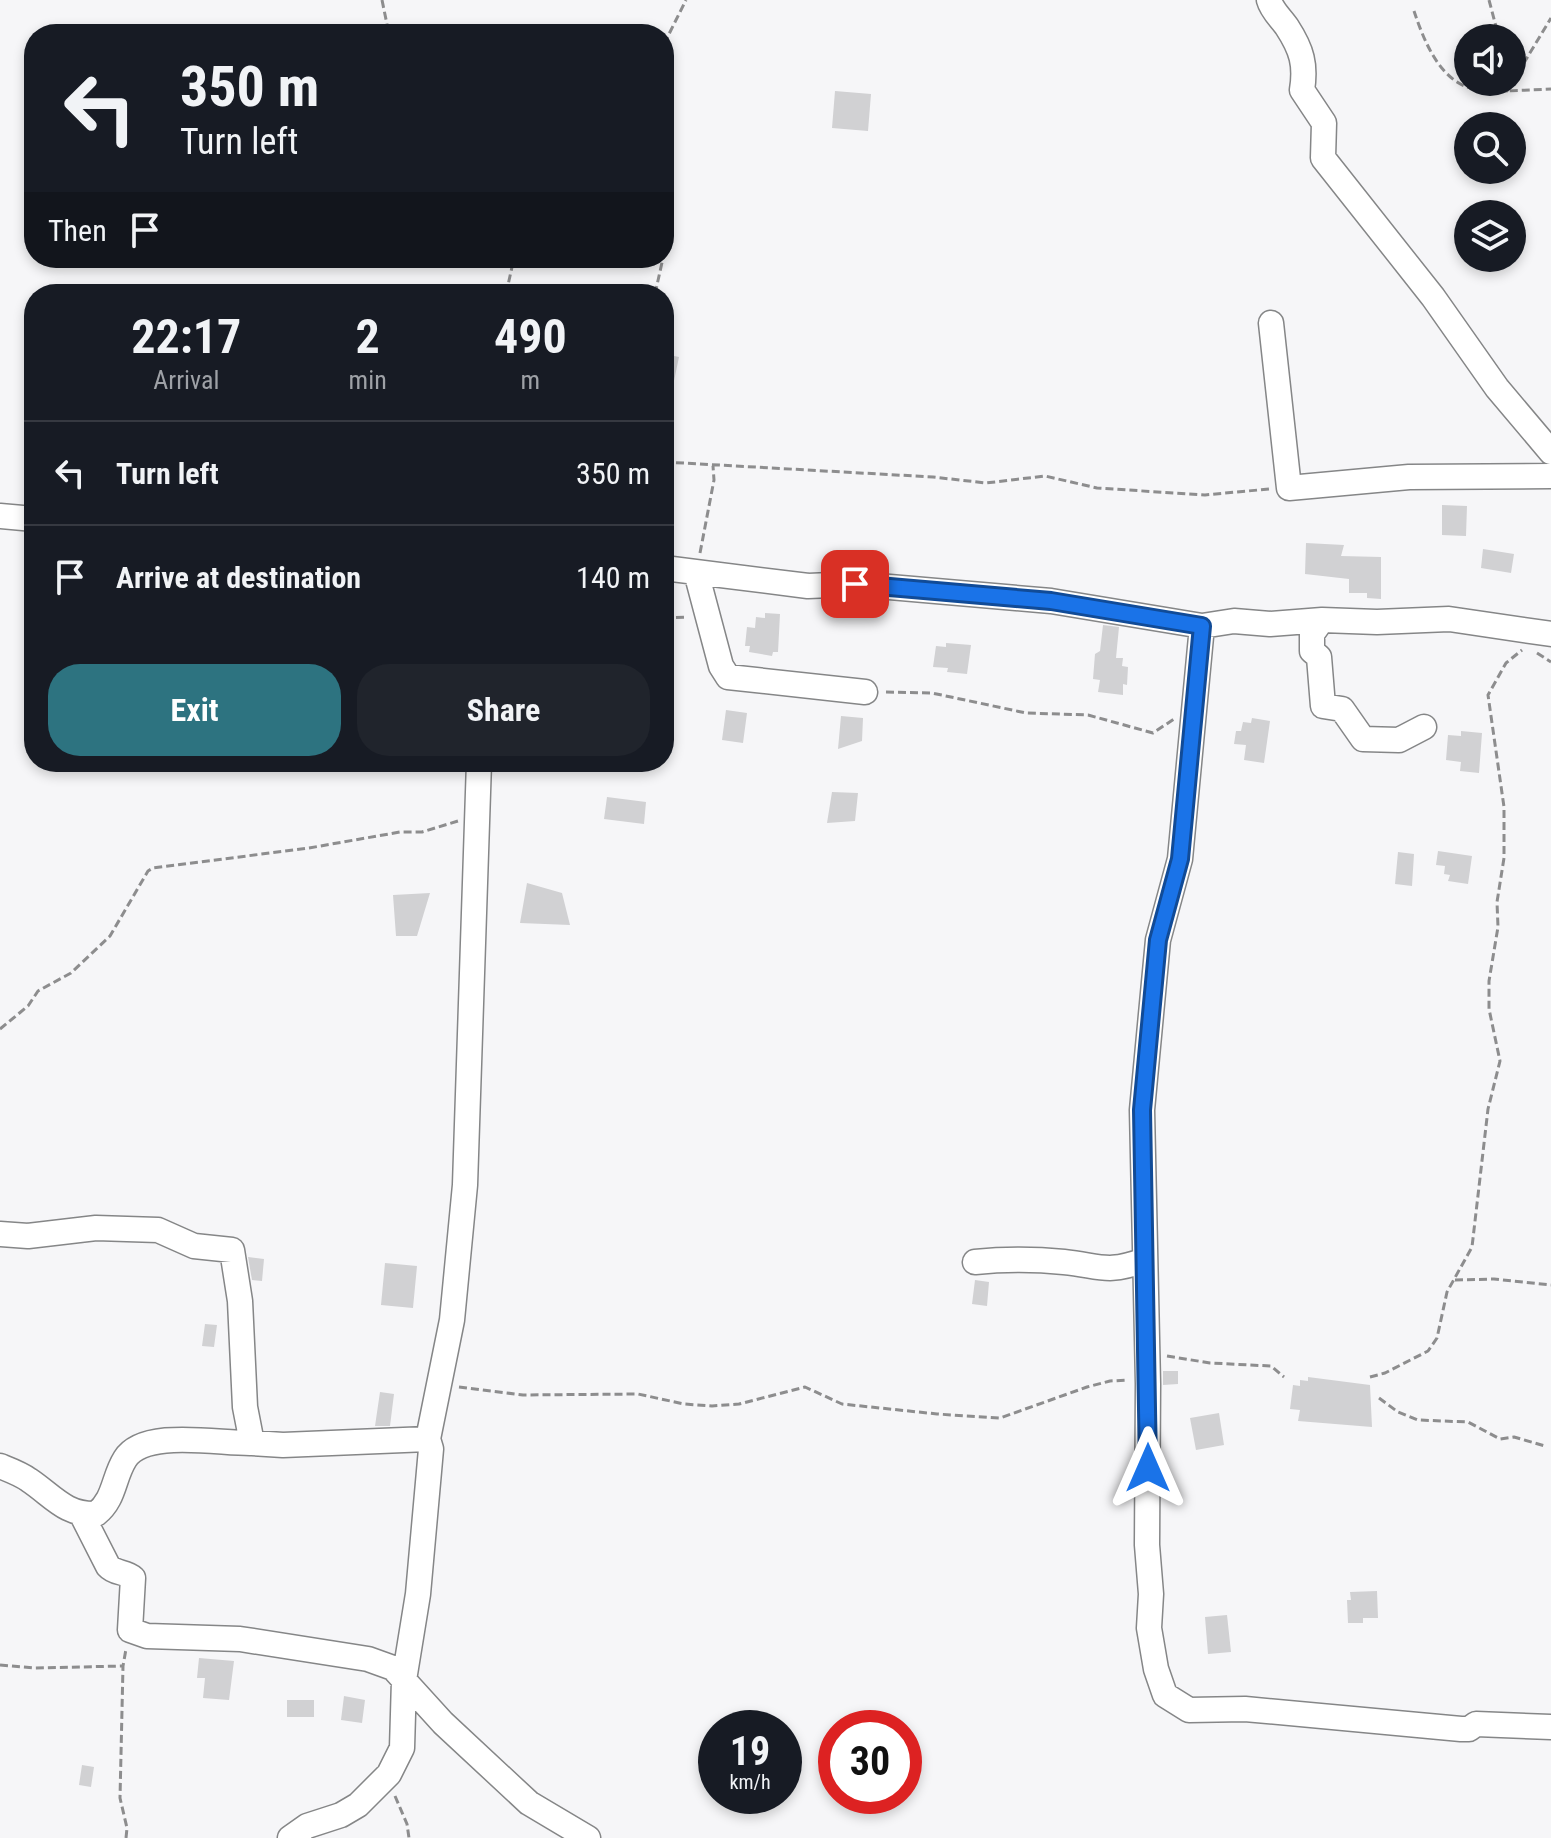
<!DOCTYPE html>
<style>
body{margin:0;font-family:"Roboto Condensed",sans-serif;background:#20242c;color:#f1f3f6;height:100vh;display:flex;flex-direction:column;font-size:30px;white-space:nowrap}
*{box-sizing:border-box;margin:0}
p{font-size:26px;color:#9ea1a6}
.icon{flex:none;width:44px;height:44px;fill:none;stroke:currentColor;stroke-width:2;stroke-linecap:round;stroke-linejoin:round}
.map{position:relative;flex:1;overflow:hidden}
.side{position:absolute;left:24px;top:284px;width:650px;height:488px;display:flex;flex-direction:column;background:#171b24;border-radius:32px;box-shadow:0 4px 12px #0003}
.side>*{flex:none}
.top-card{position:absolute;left:24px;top:24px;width:650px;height:244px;border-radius:32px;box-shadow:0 4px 12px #0003;background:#171b24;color:#f1f3f6;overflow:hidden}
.fabs{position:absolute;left:1454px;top:24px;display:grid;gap:16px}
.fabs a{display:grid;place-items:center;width:72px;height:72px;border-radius:50%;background:#171b24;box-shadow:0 4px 12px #0003;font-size:40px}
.speed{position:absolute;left:698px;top:1710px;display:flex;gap:16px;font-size:40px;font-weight:700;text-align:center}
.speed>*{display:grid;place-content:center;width:104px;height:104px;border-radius:50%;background:#171b24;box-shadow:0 4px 12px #0003;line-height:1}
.speed small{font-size:20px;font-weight:400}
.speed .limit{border:12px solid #d22;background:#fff;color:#111}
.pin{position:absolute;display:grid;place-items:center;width:68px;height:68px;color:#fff;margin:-34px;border-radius:16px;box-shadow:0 4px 12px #0006}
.me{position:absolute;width:88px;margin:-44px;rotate:0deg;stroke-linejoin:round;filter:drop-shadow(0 0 6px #0008)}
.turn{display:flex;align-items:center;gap:28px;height:168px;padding:0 24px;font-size:36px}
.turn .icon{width:104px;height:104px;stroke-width:2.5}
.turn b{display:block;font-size:56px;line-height:68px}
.then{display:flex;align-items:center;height:76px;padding:0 24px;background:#0003;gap:16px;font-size:30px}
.eta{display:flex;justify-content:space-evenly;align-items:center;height:136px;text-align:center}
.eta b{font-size:48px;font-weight:700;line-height:56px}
.action{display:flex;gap:16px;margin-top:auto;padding:16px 24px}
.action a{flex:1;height:92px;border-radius:32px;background:#2d7380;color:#fff;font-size:32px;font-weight:700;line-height:92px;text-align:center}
.action a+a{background:#20242c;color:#f1f3f6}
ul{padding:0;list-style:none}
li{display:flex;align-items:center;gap:24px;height:104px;padding:0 24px;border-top:2px solid #363941}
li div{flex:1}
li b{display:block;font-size:30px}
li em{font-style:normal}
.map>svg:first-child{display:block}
</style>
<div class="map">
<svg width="1551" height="1838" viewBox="0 0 1551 1838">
<rect width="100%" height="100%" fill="#f6f6f8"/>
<!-- building -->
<path fill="#d1d1d3" d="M 835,91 L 871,94 L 868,131 L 832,128 Z
M 664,354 L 679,357 L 670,400 L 664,399 Z
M 1442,505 L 1467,506 L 1466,536 L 1442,535 Z
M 1306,543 L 1344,545 L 1341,556 L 1381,557 L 1381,599 L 1367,598 L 1367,593 L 1349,593 L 1349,579 L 1305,574 Z
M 1483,549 L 1514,554 L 1511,573 L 1481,568 Z
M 765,613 L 780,614 L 778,652 L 773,652 L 772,656 L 749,652 L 750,646 L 745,646 L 747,627 L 755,628 L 756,617 L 765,618 Z
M 1103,625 L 1119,627 L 1116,658 L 1123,658 L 1122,666 L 1128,667 L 1127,685 L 1123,684 L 1123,695 L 1098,692 L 1100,680 L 1093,679 L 1095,654 L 1100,651 Z
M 946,643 L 971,645 L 967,674 L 947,672 L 948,668 L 933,667 L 936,646 L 946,647 Z
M 726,710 L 747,713 L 743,743 L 722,740 Z
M 841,716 L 863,718 L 862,741 L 838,749 Z
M 1252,718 L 1270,721 L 1264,763 L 1244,760 L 1246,745 L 1234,744 L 1236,731 L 1241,731 L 1243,722 L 1251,723 Z
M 1461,731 L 1482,733 L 1479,773 L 1460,771 L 1461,762 L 1446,760 L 1448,735 L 1461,736 Z
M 832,792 L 858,793 L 855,821 L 827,823 Z
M 607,797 L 646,802 L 644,824 L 604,819 Z
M 1438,851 L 1472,856 L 1468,884 L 1448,881 L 1450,875 L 1444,874 L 1445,866 L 1436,865 Z
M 1398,852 L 1414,854 L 1412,886 L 1395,884 Z
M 527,883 L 562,893 L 570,925 L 520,923 Z
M 430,893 L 417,936 L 396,936 L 393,895 Z
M 248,1257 L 264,1259 L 262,1281 L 252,1280 Z
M 385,1263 L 417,1266 L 413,1308 L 381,1305 Z
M 975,1280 L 989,1282 L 987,1306 L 972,1304 Z
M 205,1324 L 217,1325 L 214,1347 L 202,1346 Z
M 1163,1371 L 1178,1371 L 1178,1384 L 1163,1385 Z
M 1308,1377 L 1370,1385 L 1372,1427 L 1298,1421 L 1300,1410 L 1290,1409 L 1293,1385 L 1300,1386 L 1300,1380 L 1308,1381 Z
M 380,1392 L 394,1394 L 390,1426 L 375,1426 Z
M 1219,1413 L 1224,1445 L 1196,1450 L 1190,1418 Z
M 1377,1591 L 1378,1618 L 1363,1618 L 1363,1623 L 1348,1623 L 1347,1600 L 1351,1600 L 1350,1592 Z
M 1227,1615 L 1231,1652 L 1208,1654 L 1205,1617 Z
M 199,1658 L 234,1661 L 229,1700 L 203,1698 L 205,1678 L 197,1678 Z
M 344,1696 L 365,1700 L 362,1723 L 341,1720 Z
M 287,1700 L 314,1700 L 314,1717 L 287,1717 Z
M 82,1765 L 94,1767 L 91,1787 L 79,1785 Z"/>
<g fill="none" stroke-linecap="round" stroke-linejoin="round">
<!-- minor casing -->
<g stroke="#858687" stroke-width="27">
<path id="minor" d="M 1269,0 C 1272,11 1281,18 1287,27 C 1302,50 1306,65 1302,90 L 1324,123 L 1323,158 L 1433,297 L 1497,388 L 1551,452
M 1271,323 L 1289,488 L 1409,477 L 1551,476
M 0,516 L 34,519
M 664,568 L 808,586 L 855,584 L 1051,601 L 1202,626 L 1234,621 L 1270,624 L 1322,620 L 1377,622 L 1449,619 L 1551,634
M 696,572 L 721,666 L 728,677 L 865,692
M 1322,620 L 1312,634 L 1312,651 L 1319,657 L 1323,706 L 1342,709 L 1363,739 L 1399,740 L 1424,727
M 1202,626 L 1180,859 L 1158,940 L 1142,1110 L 1148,1384 L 1147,1545 L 1151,1594 L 1149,1628 L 1156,1669 L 1165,1695 L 1189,1710 L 1245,1709 L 1461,1729 L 1469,1729 L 1476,1724 L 1551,1727
M 0,1234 L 28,1236 L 96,1228 L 158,1230 L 194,1246 L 232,1250 L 240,1301 L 245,1407 L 252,1443 L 283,1445 L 428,1439
M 975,1262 C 1005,1259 1033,1259 1064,1262 C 1102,1266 1106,1274 1145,1260
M 0,1466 C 10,1470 21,1474 29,1480 C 53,1496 65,1515 96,1514 C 115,1499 113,1478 125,1459 C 144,1428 220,1444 252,1443
M 82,1515 L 108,1566 C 115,1574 126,1571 133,1578 L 130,1630 L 147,1636 L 240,1639 L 368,1659 L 393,1668 L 443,1723 L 529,1803 L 588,1838
M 290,1838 L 307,1826 L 341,1815 L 358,1805 L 389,1774 L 402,1748 L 404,1680 L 418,1594 L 431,1449 L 428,1439 L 452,1320 L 465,1185 L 479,762"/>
</g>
<!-- path -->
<path stroke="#8d8d8e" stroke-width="3" stroke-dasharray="8 4" stroke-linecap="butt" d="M 382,0 L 389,34
M 1489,0 L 1499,38
M 1414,11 C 1424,41 1440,82 1474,89 C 1485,91 1496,90 1507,91 L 1551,18
M 664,44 L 686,0
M 1505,82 L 1507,91 L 1551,89
M 506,294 L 514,258
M 655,294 L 663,258
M 664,462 L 933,477 L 986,483 L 1045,476 L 1097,488 L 1205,495 L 1269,489
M 700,553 L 714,480 L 713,466
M 664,618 L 688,617
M 1537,653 L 1551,662
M 886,692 L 932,693 L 1026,713 L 1088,715 L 1153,733 L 1174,719
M 0,1029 L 28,1006 L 38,991 L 71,973 L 110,936 L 148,871 L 153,868 L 309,848 L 400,832 L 422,832 L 458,821
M 1455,1280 L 1494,1279 L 1551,1285
M 1167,1356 L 1210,1363 L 1271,1366 L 1284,1377
M 1370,1377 L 1385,1373 L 1428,1351 L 1437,1338 L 1447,1292 L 1472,1247 L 1488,1109 L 1500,1061 L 1489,1009 L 1489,981 L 1498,927 L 1497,902 L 1504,858 L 1504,807 L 1488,695 L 1506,663 L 1522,650
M 459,1387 L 523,1395 L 638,1394 L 684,1404 L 712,1406 L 739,1404 L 805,1387 L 842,1404 L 937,1414 L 1000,1418 L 1087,1387 L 1110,1381 L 1128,1380
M 1379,1398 L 1398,1412 L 1418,1420 L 1468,1422 L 1500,1439 L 1514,1437 L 1545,1446
M 0,1665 L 35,1668 L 123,1666
M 395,1796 L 407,1824 L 409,1838
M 126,1838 L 127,1828 L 120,1798 L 123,1666 L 126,1649"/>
<!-- minor -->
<use href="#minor" stroke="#fff" stroke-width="24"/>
</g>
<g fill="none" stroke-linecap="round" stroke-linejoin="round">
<!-- route casing -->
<g stroke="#114b97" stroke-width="20">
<path id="route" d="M 855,584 L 1051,601 L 1202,626 L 1180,859 L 1158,940 L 1142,1110 L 1148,1468"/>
</g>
<!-- route -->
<use href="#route" stroke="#1a73e8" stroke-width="14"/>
</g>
</svg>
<div class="fabs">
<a><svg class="icon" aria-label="sound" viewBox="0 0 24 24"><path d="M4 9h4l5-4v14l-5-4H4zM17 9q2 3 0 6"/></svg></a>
<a><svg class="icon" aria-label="search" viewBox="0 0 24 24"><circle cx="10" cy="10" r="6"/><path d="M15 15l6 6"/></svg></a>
<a><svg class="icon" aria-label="layers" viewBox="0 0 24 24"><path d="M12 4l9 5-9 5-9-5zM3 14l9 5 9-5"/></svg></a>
</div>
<div class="speed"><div>19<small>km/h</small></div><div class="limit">30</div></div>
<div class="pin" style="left:855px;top:584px;background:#d93025"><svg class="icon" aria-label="arrive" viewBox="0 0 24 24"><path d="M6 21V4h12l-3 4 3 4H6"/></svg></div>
<svg class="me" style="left:1148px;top:1468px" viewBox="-20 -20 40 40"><path d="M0-17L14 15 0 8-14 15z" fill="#1a73e8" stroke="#fff" stroke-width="4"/></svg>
<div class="top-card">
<div class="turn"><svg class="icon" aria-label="left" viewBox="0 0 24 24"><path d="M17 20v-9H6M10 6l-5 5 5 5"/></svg><div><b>350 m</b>Turn left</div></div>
<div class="then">Then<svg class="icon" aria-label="arrive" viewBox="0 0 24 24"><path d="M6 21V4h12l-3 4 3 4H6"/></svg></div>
</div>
<section class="side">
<div class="eta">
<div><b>22:17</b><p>Arrival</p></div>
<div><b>2</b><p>min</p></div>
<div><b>490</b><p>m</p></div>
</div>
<ul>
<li><svg class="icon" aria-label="left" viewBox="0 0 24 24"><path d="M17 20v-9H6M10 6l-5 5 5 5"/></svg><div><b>Turn left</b></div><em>350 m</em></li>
<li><svg class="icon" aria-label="arrive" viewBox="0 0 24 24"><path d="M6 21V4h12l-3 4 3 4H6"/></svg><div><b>Arrive at destination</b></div><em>140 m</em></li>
</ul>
<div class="action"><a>Exit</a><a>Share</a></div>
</section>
</div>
